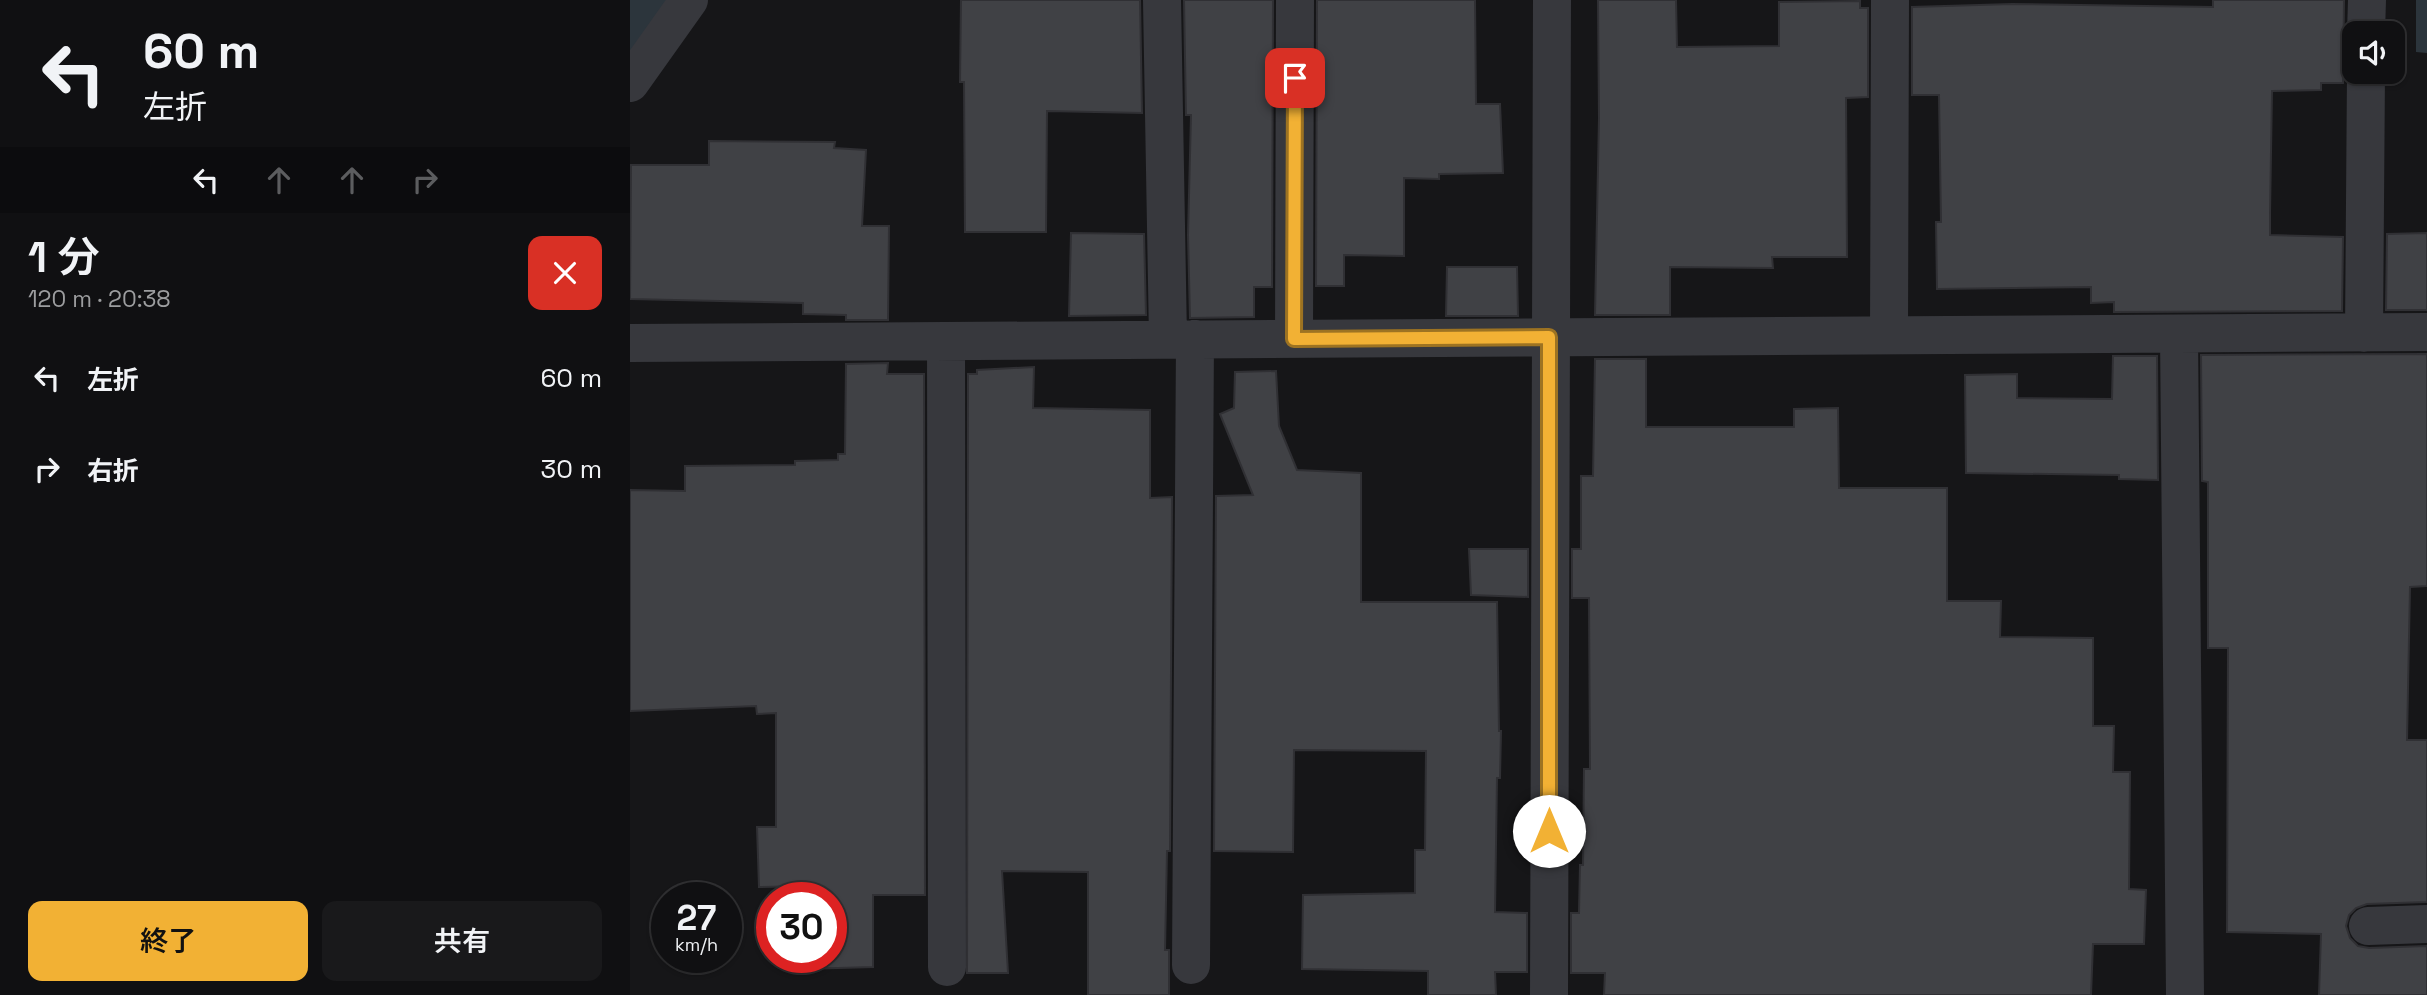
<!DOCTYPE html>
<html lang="ja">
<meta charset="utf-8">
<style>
body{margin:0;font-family:"Space Grotesk","Noto Sans JP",sans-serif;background:#19191b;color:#f1f3f6;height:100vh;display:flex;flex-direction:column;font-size:26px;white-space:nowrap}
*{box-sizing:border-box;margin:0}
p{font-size:23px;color:#9c9d9f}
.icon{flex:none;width:38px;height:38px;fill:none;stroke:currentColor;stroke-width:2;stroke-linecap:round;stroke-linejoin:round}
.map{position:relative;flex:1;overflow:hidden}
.details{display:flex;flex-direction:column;background:#101012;width:630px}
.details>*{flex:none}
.top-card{background:#101012;color:#f1f3f6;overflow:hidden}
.buttons{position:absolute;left:1712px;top:21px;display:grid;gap:14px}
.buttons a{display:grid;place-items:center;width:63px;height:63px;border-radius:14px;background:#101012;box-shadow:0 2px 5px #0004,0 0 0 2px #303032;font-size:35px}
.speed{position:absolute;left:21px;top:882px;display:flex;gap:14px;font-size:35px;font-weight:700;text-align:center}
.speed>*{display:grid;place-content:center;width:91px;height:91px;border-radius:50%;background:#101012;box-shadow:0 2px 5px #0004,0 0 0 2px #303032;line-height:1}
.speed small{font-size:18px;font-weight:400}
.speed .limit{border:10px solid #d22;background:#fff;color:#111}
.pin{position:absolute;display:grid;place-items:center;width:60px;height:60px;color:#fff;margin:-30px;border-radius:14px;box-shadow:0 4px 10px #0006}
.me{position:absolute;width:77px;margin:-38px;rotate:0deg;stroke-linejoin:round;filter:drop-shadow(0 0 5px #0008)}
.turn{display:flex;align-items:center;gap:24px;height:147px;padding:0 28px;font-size:32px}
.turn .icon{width:91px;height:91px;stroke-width:2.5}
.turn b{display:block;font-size:49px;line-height:60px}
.lanes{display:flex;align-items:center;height:66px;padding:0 28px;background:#0003;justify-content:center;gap:35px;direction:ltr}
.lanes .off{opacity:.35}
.round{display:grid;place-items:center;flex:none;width:74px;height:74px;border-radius:14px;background:#19191b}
.headline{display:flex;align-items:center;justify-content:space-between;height:119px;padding:0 28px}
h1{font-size:42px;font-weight:600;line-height:52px}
.primary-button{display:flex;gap:14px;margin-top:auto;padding:14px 28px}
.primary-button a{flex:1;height:80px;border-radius:14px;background:#f2b134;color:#111;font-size:28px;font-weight:600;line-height:80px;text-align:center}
.primary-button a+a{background:#19191b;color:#f1f3f6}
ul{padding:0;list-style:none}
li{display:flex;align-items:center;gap:21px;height:91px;padding:0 28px}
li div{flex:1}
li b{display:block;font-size:26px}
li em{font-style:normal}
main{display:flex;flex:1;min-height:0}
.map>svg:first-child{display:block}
</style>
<main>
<section class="details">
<div class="top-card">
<div class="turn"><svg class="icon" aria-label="left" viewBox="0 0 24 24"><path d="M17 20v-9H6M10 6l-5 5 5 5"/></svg><div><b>60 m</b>左折</div></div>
<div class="lanes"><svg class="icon" aria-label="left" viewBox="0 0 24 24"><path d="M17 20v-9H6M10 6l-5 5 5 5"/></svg><svg class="icon off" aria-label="ahead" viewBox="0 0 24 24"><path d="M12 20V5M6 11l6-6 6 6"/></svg><svg class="icon off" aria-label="ahead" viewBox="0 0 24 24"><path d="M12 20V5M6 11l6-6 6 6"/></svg><svg class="icon off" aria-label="right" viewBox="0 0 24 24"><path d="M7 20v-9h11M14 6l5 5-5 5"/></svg></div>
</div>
<div class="headline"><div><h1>1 分</h1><p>120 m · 20:38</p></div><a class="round" style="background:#d93025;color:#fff"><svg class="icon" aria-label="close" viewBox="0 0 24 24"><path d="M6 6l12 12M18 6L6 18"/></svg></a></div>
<ul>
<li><svg class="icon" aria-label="left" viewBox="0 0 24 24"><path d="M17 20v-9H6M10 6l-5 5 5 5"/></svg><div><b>左折</b></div><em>60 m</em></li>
<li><svg class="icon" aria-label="right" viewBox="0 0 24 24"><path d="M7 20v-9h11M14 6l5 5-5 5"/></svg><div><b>右折</b></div><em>30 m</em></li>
</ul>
<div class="primary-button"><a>終了</a><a>共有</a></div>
</section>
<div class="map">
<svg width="1797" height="995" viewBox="0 0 1797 995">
<rect width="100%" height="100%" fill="#161618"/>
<!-- water -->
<path fill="#2c353c" d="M 1786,0 L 1797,0 L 1797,53 L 1786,52 Z"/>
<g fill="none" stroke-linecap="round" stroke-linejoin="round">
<!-- river -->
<path stroke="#2c353c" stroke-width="98" d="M 0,8 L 5,0"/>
</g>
<!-- building -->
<path fill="#404145" stroke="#303034" stroke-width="2" d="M 331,0 L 510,0 L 512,113 L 417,111 L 416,232 L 335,232 L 334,82 L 330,82 Z
M 554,0 L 643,0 L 642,287 L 624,287 L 624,317 L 560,318 L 558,235 L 561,115 L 556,115 Z
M 687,0 L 845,0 L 846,104 L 870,104 L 873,173 L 809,174 L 809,179 L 774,178 L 774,256 L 714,255 L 714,286 L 686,286 Z
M 968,0 L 1046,0 L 1047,47 L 1149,46 L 1149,2 L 1230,1 L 1230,8 L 1238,8 L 1238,97 L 1216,98 L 1217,257 L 1142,257 L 1143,268 L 1040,267 L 1040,315 L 965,315 L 969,118 Z
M 1583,0 L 1714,0 L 1713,83 L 1691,83 L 1691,90 L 1642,91 L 1640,214 L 1640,235 L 1713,237 L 1712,311 L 1484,312 L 1484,302 L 1461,303 L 1461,287 L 1307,289 L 1306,222 L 1311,222 L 1309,95 L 1282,95 L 1282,7 L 1382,4 L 1583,7 Z
M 79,141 L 205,142 L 204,148 L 236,150 L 232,226 L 259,226 L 258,320 L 216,320 L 216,315 L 173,314 L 173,303 L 0,299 L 1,165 L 79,165 Z
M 441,233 L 514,234 L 516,315 L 439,316 Z
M 1797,233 L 1797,310 L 1756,310 L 1757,234 Z
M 817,267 L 887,267 L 888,316 L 816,316 Z
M 1797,354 L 1797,586 L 1780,587 L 1777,740 L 1797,740 L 1797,902 L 1737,904 L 1726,908 L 1719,915 L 1716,926 L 1720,938 L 1728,946 L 1739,948 L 1797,946 L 1797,995 L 1689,995 L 1691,934 L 1597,932 L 1598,648 L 1578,648 L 1578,482 L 1572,481 L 1571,355 Z
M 1483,356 L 1527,356 L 1528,480 L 1489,479 L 1489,475 L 1336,473 L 1335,375 L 1387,374 L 1387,398 L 1482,399 Z
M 965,359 L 1016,359 L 1016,427 L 1164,427 L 1164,409 L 1208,408 L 1209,488 L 1317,488 L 1317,601 L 1371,601 L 1370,637 L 1463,638 L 1463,726 L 1484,726 L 1483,772 L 1500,772 L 1499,889 L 1516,890 L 1514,944 L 1463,944 L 1461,995 L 974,995 L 975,973 L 941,973 L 941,913 L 949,913 L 950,865 L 953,865 L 954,769 L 960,769 L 959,598 L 942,598 L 942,549 L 951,549 L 951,476 L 963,476 Z
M 258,363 L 257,374 L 294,374 L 295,895 L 243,895 L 243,967 L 173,969 L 173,957 L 201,957 L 201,898 L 173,898 L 173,886 L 129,887 L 127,827 L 146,827 L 146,713 L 127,714 L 126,706 L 0,711 L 0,490 L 55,491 L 55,466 L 165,465 L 165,461 L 208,460 L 208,454 L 215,454 L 216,364 Z
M 404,367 L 403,408 L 520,410 L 520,498 L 542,497 L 540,851 L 537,851 L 535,950 L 539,950 L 539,995 L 458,995 L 458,872 L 372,871 L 378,973 L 337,973 L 338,374 L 347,374 L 347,370 Z
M 646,371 L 649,426 L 667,470 L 731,473 L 731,602 L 867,602 L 869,731 L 871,731 L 870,778 L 867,778 L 865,912 L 897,913 L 897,972 L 865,972 L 866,995 L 798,995 L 798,971 L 672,969 L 673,895 L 785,893 L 785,850 L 795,850 L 796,751 L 664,750 L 663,852 L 584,851 L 586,496 L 623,495 L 590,414 L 604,408 L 605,372 Z
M 839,549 L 898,549 L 898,597 L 841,595 Z"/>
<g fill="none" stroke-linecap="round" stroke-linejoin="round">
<!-- street -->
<path stroke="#37383d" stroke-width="38" d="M 532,0 L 538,339
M 1736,33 L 1737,0
M 0,83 L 59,0
M 1734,333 L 1736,72
M 1549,334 L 1555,995
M 1259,335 L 1260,0
M 664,339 L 665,0
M 316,341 L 317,967
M 0,343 L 1797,332
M 1738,926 L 1797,924
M 561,965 L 565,339
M 919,995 L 922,0"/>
</g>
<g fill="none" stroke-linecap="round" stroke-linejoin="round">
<!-- route casing -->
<g stroke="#9d7322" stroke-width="18">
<path id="route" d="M 665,78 L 664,339 L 919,337 L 919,831"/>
</g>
<!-- route -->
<use href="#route" stroke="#f2b134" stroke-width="12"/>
</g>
</svg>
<div class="buttons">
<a><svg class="icon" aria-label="sound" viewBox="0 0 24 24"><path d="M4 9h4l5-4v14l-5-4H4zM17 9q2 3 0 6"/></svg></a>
</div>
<div class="speed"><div>27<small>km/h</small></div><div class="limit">30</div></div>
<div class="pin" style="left:665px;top:78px;background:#d93025"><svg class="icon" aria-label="arrive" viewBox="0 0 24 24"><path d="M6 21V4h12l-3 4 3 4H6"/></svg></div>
<svg class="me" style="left:919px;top:831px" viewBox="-20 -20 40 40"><circle r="19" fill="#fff"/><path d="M0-13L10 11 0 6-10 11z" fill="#f2b134"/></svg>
</div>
</main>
